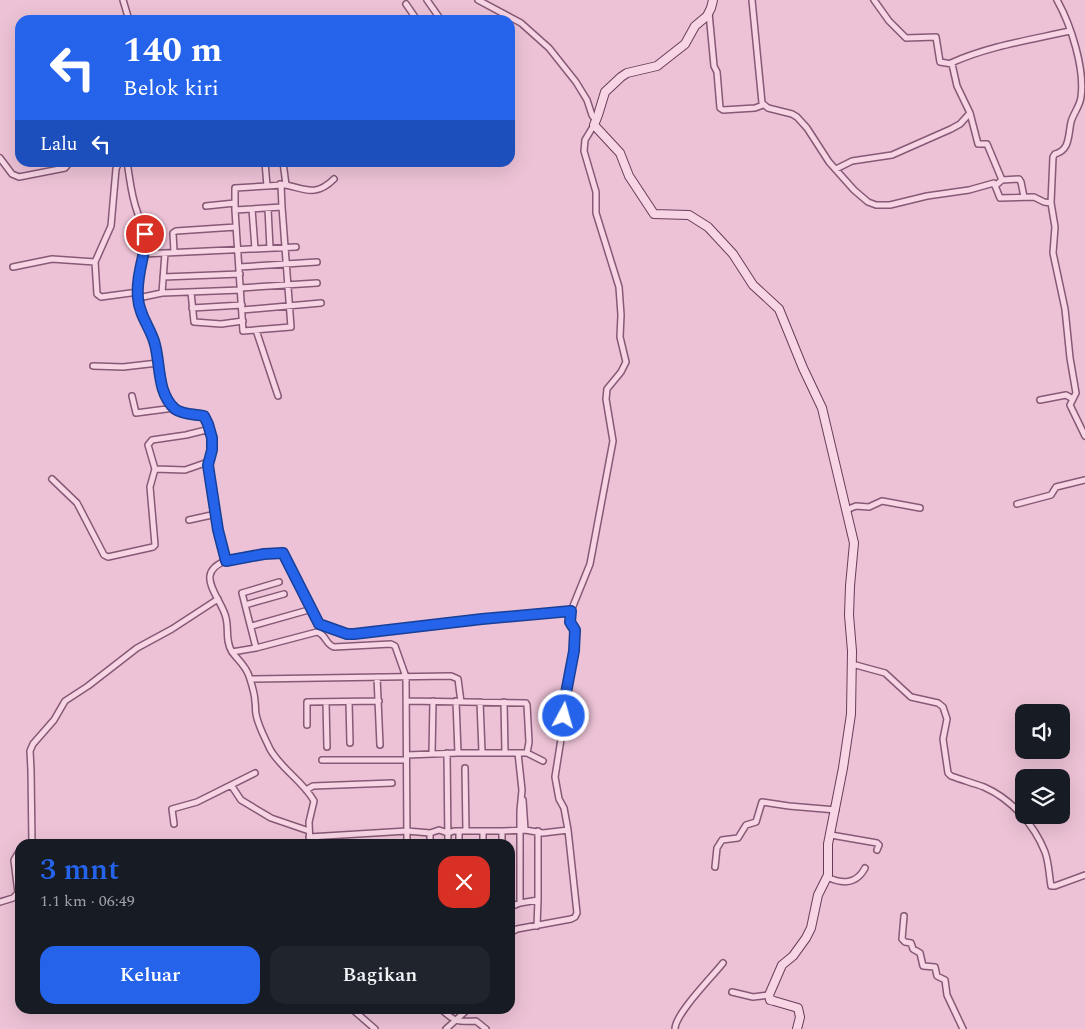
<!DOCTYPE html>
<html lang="id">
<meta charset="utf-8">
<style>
body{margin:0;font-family:Spectral,serif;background:#20242c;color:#f1f3f6;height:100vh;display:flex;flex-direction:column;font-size:19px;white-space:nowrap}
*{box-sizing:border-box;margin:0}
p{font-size:16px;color:#9ea1a6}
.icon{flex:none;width:28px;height:28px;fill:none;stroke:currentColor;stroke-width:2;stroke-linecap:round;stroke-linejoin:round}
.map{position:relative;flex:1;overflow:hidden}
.sheet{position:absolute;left:15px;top:839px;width:500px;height:175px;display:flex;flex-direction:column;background:#171b24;border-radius:15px;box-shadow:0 5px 20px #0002}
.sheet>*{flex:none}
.hud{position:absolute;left:15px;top:15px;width:500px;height:152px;border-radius:15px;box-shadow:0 5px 20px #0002;background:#2563eb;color:#fff;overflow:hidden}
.buttons{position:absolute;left:1015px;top:704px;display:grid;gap:10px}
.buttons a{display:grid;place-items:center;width:55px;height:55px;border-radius:10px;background:#171b24;box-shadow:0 5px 20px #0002;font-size:25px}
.pin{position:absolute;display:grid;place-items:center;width:42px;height:42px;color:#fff;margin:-21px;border:2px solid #fff;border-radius:50%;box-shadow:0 1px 5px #0007}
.me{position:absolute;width:55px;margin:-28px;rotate:6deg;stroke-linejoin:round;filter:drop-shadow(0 0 4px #0008)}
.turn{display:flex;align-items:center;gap:18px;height:105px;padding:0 25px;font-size:22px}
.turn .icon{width:65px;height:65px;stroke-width:2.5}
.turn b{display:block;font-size:35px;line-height:42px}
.then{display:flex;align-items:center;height:48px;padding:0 25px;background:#0003;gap:10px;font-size:19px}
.round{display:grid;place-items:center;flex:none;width:52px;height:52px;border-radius:15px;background:#20242c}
.overview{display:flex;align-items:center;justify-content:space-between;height:85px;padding:0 25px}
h1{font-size:30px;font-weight:600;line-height:38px;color:#2563eb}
.button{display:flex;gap:10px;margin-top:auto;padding:10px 25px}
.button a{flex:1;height:58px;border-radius:15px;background:#2563eb;color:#fff;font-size:20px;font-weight:600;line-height:58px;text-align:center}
.button a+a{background:#20242c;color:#f1f3f6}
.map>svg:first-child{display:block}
</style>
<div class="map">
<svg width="1085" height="1029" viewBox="0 0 1085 1029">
<rect width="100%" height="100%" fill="#edc2d6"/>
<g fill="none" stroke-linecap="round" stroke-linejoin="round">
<!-- street casing -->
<g stroke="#865976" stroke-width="8">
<path id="street" d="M 123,0 L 129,20
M 427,0 L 441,20
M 478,0 L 521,23 L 549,48 L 576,82 L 587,100 L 592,115 L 596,121
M 752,0 L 762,103 L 768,108 L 792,114 L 797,117 L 807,128 L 829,162 L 854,190 L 868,202 L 876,205 L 890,205 L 927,196 L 969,190 L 994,183 L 1000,198 L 1034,197 L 1044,202 L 1051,203
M 1057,0 C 1071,25 1085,69 1081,97 C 1080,106 1073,114 1071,122 C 1068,136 1070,150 1055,154 L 1053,157 L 1051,203 L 1055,227 L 1053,253 L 1065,309 L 1070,358 L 1076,393 L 1070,405 L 1085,436
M 406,4 L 417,20
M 709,13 L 714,66 L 717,72 L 720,108 L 723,110 L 755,108 L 763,105
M 951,63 C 989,46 1030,40 1070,31
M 970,113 L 978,144 L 987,144 L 1002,180
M 0,158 L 12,174 L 19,177 L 65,168 L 70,162
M 119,162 L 116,169 L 111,226 L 95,262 L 97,294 L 101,297 L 138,292
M 127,162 C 130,179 131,195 137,211 C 140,221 145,230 146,241 C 146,258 137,276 138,294 C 138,312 148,324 154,340 C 161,362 156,392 175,409 C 183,415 195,414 205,416 L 208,424 L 212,438 L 212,450 L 208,465 L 218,530 L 226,561
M 265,162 L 267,186 L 281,185 L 282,207 L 235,210 L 243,331 L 291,327 L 282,207
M 283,162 L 286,185
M 836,169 L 852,161 L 892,155 L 951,129 L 960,124 L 970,113 L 957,86 L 952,64 L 940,62 L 936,37 L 906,38 L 889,21 L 874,0
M 280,184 C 303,187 314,199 334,179
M 995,186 L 1002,180 L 1019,179 L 1021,182 L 1024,197
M 206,206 L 235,203
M 252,209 L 255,249
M 268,209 L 270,248
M 235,210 L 235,188 L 267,186
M 174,252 L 173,233 L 176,231 L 236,227
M 143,254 L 296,247
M 13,267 L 52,259 L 95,262
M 239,267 L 317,262
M 163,277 L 240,274
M 240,288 L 317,283
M 191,292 L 194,322 L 221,324 L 243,321
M 162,293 L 241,290
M 138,298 L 162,293 L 165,253
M 192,308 L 242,305
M 242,310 L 321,303
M 256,330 L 278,396
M 93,366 L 123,367 L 158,363
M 132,396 L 136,413 L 174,408
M 1040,400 L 1066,395 L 1073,399
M 208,462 L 185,470 L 155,469 L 148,445 L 152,440 L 186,435 L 210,429
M 52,479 L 77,503 L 104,555 L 108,557 L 153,547 L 155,545 L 150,487 L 155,469
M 1017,504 L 1051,495 L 1056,487 L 1085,480
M 846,510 L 856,506 L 869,507 L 882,501 L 920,508
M 189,520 L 216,514
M 245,605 L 284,594
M 252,626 L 312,609
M 256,648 L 242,593 L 279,582
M 232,652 L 256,648 L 317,632 C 326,634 325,644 334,647 L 391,644 L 395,646 L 406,677 L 407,844
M 852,664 L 885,673 L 911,697 L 938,703 L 943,707 L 947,719 L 943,739 L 948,773 L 951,776 C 962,780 973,783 984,787 C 1011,799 1034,824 1045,852 C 1049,863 1049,875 1051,886 L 1055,886 L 1085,875
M 377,677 L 380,745
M 250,679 L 451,676 L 458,679 L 461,702
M 407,701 L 526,703 L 527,705 L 529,742 L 527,753
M 456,701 L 458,753
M 326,702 L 327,747
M 349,702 L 350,743
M 480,702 L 482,752
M 504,702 L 505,752
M 307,725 L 307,702 L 379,701
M 447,753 L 448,844
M 518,753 L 522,790 L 520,811 L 520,903
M 432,754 L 433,701
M 407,755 L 458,753 L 527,753 L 543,761
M 322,760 L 406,760
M 465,768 L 466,831
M 231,785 L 241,800 L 271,818 L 309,831
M 306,790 L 313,786 L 392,783
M 523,800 L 525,830
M 174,824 L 172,809 L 197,802 L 255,773
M 459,831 L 459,844
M 483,831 L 483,844
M 502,831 L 502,844
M 538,831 L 538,900
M 430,833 L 430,844
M 831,835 L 877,843 L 879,845 L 877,850
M 309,837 L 407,831 L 430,833 L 439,830 L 448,833 L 454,831 L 502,831 L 525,830 L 543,833 L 568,830
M 32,844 L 31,770 L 30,751 L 33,744 L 54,720 L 65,701 L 88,686 L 137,648 L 172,629 L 218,599
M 310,844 L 309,822 L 314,801 C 303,781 281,769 270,749 C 265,738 258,726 256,714 C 255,710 256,706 255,702 C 255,694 252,685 249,676 C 246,666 238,660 232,652 C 225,641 229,629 226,618 C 224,606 208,588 210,576 C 212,561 236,558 248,556 C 258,555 276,548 285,555 L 319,624 L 351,634 L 571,611 L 590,564 L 613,441 L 606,399 L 607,389 L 621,372 L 626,362 L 620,337 L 621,315 L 619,287 L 596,213 L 596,192 L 584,151 L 585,140 L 594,125
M 715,867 L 717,848 L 722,840 L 738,838 L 746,825 L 756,822 L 762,802 L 789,806 L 836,810
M 827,877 C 842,884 856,885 865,868
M 0,902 L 13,898 L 18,893 L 14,860 L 20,850
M 510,907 L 520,903 L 538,900 L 537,926
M 904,916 L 902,939 L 905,942 L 911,943 L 913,949 L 920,953 L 923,966 L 935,967 L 937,976 L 945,980 L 947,995 L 963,1029
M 510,933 L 517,929 L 571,919 L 575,917 L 577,913 L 568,830 L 564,808 L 559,799 L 555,777 L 562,733 L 566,693 L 574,651 L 575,630 L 570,622 L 571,611
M 732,992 L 753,997 L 769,995
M 352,1009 L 375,1029
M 441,1009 C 455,1022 457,1022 476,1021 L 486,1029
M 446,1029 L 468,1009
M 675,1029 C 675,1014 712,977 723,963"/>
</g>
<!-- secondary casing -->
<g stroke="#683d5a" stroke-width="10">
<path id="secondary" d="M 713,0 L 711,8 L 707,16 L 695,26 L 685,44 L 657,66 L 627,73 L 621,77 L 605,92 L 598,115 L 594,125 L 620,153 L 629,176 L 654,214 L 689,215 L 708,227 L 733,254 L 753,285 L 779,309 L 803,368 L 822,408 L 854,543 L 850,586 L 849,615 L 852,651 L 851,714 L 843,768 L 828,844 L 828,875 L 818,895 L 811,928 L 806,938 L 793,956 L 782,965 L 769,995 L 770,1000 L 774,1001 L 798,1008 L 800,1017 L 797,1029"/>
</g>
<!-- street -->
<use href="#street" stroke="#f8d5e5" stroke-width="5"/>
<!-- secondary -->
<use href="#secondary" stroke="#f8d5e5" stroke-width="8"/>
</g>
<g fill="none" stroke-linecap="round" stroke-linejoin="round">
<!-- route casing -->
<g stroke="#184099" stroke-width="12">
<path id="route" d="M 145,234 L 146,241 C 143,260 136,279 138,298 C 139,314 149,326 154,341 C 161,362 156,392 175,409 C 183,415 195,414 204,416 L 208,424 L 212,438 L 212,450 L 208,465 L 218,530 L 226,561 L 264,554 L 283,553 L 319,624 L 347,634 L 354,634 L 482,619 L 571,611 L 570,622 L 575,630 L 574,651 L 566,693 L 564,716"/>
</g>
<!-- route -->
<use href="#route" stroke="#2563eb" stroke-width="9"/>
</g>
</svg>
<div class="buttons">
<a><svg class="icon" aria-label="sound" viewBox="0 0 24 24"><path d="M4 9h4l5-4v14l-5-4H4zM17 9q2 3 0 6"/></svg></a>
<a><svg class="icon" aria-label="layers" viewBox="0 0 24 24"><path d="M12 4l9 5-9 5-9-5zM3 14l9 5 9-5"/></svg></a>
</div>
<div class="pin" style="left:145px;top:234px;background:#d93025"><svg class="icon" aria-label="arrive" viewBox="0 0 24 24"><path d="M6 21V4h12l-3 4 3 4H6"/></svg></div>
<svg class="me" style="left:564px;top:716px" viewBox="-20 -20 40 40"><circle r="17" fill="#2563eb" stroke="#fff" stroke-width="3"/><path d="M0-11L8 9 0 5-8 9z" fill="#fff"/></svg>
<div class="hud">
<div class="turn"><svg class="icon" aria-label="left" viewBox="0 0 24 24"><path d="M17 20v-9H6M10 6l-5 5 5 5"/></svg><div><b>140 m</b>Belok kiri</div></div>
<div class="then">Lalu<svg class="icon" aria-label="left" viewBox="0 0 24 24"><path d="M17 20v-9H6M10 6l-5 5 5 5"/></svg></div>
</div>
<section class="sheet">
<div class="overview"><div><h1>3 mnt</h1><p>1.1 km · 06:49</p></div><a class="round" style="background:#d93025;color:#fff"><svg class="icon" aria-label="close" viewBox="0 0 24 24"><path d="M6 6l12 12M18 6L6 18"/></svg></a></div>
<div class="button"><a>Keluar</a><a>Bagikan</a></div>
</section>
</div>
